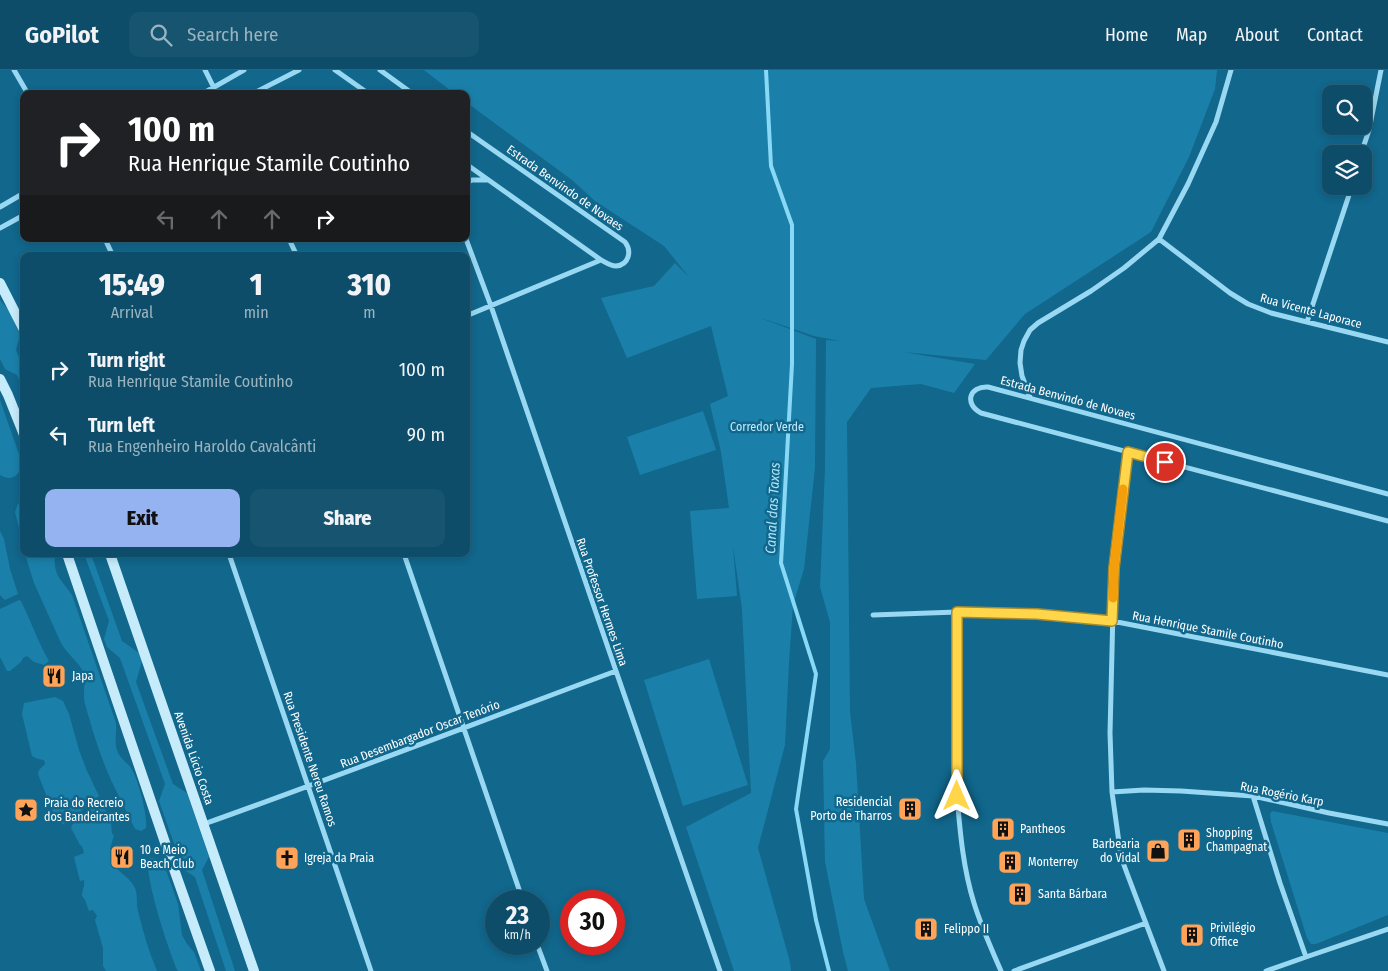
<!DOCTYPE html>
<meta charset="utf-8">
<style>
body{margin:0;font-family:"Fira Sans Condensed",sans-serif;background:#16546f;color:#f1f3f6;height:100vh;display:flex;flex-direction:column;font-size:19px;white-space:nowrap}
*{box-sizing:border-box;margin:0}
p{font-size:16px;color:#9ab4c0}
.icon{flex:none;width:28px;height:28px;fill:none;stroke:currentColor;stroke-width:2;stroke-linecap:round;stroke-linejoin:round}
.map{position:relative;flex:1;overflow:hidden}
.sheet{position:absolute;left:20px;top:182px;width:450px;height:305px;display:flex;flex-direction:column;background:#0d4d69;border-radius:10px;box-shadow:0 2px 8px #0003,0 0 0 1px #2d647d}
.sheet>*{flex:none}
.banner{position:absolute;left:20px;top:20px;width:450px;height:152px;border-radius:10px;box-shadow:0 2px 8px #0003,0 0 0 1px #2d647d;background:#202124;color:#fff;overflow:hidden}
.tools{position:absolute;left:1322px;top:15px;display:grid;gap:10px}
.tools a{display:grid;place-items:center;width:50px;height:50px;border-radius:10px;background:#0d4d69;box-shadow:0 2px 8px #0003,0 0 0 1px #2d647d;font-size:25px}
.speed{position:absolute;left:485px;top:820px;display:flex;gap:10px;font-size:25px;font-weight:700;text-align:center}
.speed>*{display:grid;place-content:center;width:65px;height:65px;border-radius:50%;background:#0d4d69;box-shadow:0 2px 8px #0003,0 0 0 1px #2d647d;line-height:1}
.speed small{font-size:12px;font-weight:400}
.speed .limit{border:8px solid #d22;background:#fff;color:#111}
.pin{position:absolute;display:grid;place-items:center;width:42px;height:42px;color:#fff;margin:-21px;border:2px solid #fff;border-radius:50%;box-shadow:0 1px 5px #0007}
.me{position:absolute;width:55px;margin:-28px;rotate:0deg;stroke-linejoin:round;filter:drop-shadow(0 0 4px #0008)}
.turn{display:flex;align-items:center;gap:18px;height:105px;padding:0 25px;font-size:22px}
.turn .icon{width:65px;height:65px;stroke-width:2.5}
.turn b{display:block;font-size:35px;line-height:42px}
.lanes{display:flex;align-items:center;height:48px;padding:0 25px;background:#0003;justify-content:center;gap:25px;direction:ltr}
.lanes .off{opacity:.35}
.eta{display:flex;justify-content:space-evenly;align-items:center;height:85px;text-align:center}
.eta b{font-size:30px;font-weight:800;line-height:35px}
.action{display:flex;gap:10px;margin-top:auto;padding:10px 25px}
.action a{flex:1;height:58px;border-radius:10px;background:#95b2f1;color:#111;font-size:20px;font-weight:800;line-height:58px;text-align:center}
.action a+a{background:#16546f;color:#f1f3f6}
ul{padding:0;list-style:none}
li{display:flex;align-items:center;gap:15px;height:65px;padding:0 25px}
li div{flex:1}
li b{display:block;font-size:19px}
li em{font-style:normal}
header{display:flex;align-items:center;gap:30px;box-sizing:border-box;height:70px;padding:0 25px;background:#0d4d69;border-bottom:1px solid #2d647d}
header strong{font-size:24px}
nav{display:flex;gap:28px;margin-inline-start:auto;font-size:18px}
.search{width:350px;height:45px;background:#16546f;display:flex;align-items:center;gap:12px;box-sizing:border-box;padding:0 18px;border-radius:10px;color:#9ab4c0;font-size:19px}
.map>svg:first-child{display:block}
</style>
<header>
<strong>GoPilot</strong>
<div class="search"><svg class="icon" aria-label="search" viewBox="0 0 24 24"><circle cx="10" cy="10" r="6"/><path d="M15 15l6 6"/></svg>Search here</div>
<nav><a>Home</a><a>Map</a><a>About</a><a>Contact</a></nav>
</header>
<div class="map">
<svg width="1388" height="901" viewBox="0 0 1388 901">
<rect width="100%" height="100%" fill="#11678c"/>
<!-- green -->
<path fill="#1b80a9" d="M 424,0 L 1217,0 L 1215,19 L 1189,87 L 1151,162 L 1025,244 L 986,290 L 903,282 L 975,294 L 954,323 L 921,314 L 871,318 L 847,352 L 850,642 L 856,693 L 864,829 L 890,901 L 848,901 L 843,882 L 825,792 L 823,691 L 830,679 L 830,552 L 820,517 L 825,399 L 826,270 L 840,271 L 814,266 L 761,248 L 816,269 L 815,398 L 804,499 L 793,535 L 789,592 L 785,675 L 758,778 L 790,892 L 791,901 L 734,901 L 686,757 L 751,723 L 742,539 L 733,476 L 737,526 L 697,529 L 690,441 L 729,438 L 721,382 L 710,334 L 728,326 L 711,256 L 627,288 L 601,228 L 654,216 L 675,193 L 689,207 L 664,176 L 595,131 L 572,110 L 466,32 L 466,24 L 455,24 Z
M 0,230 L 10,242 L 20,265 L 16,280 L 24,299 L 24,322 L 17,305 L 5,299 L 0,289 Z
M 0,330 L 21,390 C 22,404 13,413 0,405 Z
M 703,341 L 716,380 L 640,405 L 627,367 Z
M 24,431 L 24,478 L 15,442 L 18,434 Z
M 0,461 L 4,469 L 10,499 L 18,524 L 5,530 L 0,525 Z
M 25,484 L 55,484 C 53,506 61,509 72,525 L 116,653 C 117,663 114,671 117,680 C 120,689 127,692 131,698 C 138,708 148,747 146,758 L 141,761 L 135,759 L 133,755 C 126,740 118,725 111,710 C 100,686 92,659 85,634 C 82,623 87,611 82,600 C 77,590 66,583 61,573 L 34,513 Z
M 84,484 L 91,484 L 122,571 L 139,583 L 142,591 L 136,612 L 173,714 L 187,723 L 209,787 L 202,800 L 235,901 L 226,901 L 195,807 L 183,799 L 159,731 L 165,714 L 120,588 L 107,577 L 104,569 L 109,551 Z
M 19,530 L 21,531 C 29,547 35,564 43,580 C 45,584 47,587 49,591 L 44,595 L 34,592 L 27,586 L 23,588 L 21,592 L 10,601 L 7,601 L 0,587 L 0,539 Z
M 709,589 L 748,715 L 683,736 L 644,610 Z
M 55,627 L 63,631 L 69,644 L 79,680 L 87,701 L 99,726 L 68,752 L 63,754 L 56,750 L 38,704 L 39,700 L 45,694 L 44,690 L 38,689 L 32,686 L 22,644 L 24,633 Z
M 102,733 L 111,752 L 112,764 L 114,765 L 110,779 L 111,793 C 118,802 131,808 135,818 C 138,825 136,834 138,841 C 143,862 149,882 157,901 L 106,901 L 103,896 L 103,878 L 95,850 L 97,846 L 93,840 L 89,841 L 85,830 L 82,826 C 82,820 85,817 84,810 L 80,811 L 74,787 L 84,783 L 82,776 L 80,775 L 71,758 L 72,755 L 94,735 Z
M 1272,741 L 1388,763 L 1388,845 L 1316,874 L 1311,874 L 1307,868 L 1271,752 L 1270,744 Z
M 150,788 L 158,789 L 161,790 L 165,797 L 178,834 L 182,865 L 187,874 L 194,882 L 201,901 L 178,901 L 176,898 C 164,865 151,827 147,792 Z"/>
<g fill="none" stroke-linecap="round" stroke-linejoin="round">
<!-- stream -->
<path stroke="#89d8f6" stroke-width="4" d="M 766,0 L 771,96 L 792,155 L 792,294 L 781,493 L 816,604 L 796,739 L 816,850 L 829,901"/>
<!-- minor -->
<path stroke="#98d8f2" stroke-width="5" d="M 14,0 L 28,24
M 205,0 L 217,24
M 335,0 L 369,24
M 380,0 L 413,24
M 202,24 L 244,0
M 252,24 L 299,0
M 466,61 L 625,172 C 632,181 629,195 616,196 C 610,196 605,192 601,190 L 466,94
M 1361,84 L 1369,60 L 1381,0
M 466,113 L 472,110 L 487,110
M 0,137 L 24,123
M 0,158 L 24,145
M 105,169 L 113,186
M 289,169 L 297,186
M 466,169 L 491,236 L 616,601 L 720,901
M 1159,169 L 1230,223 L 1248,234 L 1271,243 L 1307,252 L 1388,272
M 466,246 L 601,190
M 1307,252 L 1352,116
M 1030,327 L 1022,306 L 1020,293 L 1021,280 L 1024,271 L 1030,260 L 1038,253 L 1091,221 L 1124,198 L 1159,169 L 1188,114 L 1216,52 L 1231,0
M 1128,382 L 1114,498 L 1110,663 L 1112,722 L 1121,787 L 1128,806 L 1164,901
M 1388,424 L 988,317 C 969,316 964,334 981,343 L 1388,451
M 229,484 L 371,901
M 404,484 L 523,831
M 957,542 L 957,726 C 960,761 963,798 974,833 C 981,856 991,878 1001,901
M 873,545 L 957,542 L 1037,544 L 1112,551 L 1388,605
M 1112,722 L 1144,720 L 1181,721 L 1253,726 L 1329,743 L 1388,754
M 1253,726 L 1280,813 L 1306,887 L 1388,859
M 204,754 C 342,705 478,652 616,601
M 537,874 L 547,901
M 1014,901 L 1146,853
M 1266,901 L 1306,887"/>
<!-- secondary -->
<path stroke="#c6ecfc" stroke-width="10" d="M 0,213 L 24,260
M 0,309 L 8,325 L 24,365
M 67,484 L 175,802 L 210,901
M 110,484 L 254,901"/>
</g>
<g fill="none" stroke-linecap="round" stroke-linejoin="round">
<!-- route casing -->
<g stroke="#a68a30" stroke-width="12">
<path id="route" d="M 957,726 L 957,542 L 1037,544 L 1112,551 L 1114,498 L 1128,382 L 1165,392"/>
</g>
<!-- route -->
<use href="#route" stroke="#ffd54a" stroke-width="9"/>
<!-- slow -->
<path stroke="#f59e0b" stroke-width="9" d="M 1113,528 L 1114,498 L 1123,419"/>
</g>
<!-- icons -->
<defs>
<g id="restaurant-square" transform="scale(1.25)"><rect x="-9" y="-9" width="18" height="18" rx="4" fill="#ffa359" stroke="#11678c"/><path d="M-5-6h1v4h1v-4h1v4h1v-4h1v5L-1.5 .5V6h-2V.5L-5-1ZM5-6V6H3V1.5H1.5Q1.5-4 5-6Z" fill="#111"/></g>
<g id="building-square" transform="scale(1.25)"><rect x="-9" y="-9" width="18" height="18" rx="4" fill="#ffa359" stroke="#11678c"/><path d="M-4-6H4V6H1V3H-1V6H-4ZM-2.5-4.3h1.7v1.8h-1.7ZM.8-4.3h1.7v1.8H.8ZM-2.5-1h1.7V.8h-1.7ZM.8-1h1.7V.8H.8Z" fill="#111"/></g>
<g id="sight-square" transform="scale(1.25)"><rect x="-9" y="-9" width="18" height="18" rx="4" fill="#ffa359" stroke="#11678c"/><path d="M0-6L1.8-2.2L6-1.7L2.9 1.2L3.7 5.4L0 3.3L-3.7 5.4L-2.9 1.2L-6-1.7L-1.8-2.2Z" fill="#111"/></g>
<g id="shop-square" transform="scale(1.25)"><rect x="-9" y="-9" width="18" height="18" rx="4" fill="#ffa359" stroke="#11678c"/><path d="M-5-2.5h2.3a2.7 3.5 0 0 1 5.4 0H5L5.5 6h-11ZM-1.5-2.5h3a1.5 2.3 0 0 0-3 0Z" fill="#111"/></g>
<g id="church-square" transform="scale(1.25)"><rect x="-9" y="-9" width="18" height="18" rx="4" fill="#ffa359" stroke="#11678c"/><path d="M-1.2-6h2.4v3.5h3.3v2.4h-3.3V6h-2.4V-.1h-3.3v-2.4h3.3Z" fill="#111"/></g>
</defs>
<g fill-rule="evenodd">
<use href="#restaurant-square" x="54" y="606"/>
<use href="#building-square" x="910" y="739"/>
<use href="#sight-square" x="26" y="740"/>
<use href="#building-square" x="1003" y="759"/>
<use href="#building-square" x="1189" y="770"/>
<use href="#shop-square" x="1158" y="781"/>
<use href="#restaurant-square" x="122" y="787"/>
<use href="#church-square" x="287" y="788"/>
<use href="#building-square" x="1010" y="792"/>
<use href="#building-square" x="1020" y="824"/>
<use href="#building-square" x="926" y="859"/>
<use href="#building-square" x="1192" y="865"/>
</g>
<g text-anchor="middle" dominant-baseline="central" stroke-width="5" stroke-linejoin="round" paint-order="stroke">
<!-- street labels -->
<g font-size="12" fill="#fff" stroke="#11678c">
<text transform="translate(565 118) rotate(35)">Estrada Benvindo de Novaes</text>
<text transform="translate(1311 241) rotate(15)">Rua Vicente Laporace</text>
<text transform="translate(1068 328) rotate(15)">Estrada Benvindo de Novaes</text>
<text transform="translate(602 532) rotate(71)">Rua Professor Hermes Lima</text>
<text transform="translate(1208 560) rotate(11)">Rua Henrique Stamile Coutinho</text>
<text transform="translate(420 664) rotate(-21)">Rua Desembargador Oscar Tenório</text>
<text transform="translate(194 688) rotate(71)">Avenida Lúcio Costa</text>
<text transform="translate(310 689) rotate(71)">Rua Presidente Nereu Ramos</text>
<text transform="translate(1282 724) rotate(11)">Rua Rogério Karp</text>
</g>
<!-- park labels -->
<g font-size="12" fill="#bfebfd" stroke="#11678c">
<text x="767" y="357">Corredor Verde</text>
</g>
<!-- poi labels -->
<g font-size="12" fill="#fff" stroke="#11678c" text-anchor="start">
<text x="72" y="606">Japa</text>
<text x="892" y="732" text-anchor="end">Residencial<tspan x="892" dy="14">Porto de Tharros</tspan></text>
<text x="44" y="733">Praia do Recreio<tspan x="44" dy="14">dos Bandeirantes</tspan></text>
<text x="1020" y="759">Pantheos</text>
<text x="1206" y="763">Shopping<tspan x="1206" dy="14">Champagnat</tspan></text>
<text x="1140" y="774" text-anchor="end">Barbearia<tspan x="1140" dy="14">do Vidal</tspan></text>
<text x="140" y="780">10 e Meio<tspan x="140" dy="14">Beach Club</tspan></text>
<text x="304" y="788">Igreja da Praia</text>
<text x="1028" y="792">Monterrey</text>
<text x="1038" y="824">Santa Bárbara</text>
<text x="1210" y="858">Privilégio<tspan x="1210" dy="14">Office</tspan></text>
<text x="944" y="859">Felippo II</text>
</g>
<!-- water labels -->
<g font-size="14" font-style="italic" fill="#ace4fa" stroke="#11678c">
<text transform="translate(773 438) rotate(-87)">Canal das Taxas</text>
</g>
</g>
</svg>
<div class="tools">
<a><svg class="icon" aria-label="search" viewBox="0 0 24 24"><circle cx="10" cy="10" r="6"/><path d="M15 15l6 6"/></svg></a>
<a><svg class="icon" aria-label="layers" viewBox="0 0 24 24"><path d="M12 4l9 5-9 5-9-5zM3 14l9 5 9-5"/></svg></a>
</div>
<div class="speed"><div>23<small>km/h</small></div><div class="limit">30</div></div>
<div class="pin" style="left:1165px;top:392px;background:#d93025"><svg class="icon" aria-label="arrive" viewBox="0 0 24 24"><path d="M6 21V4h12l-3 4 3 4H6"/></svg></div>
<svg class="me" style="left:957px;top:726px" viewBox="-20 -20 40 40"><path d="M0-17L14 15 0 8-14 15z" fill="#ffd54a" stroke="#fff" stroke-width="4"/></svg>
<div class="banner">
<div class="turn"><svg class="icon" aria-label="right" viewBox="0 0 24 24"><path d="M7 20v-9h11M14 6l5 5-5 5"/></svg><div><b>100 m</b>Rua Henrique Stamile Coutinho</div></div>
<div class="lanes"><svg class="icon off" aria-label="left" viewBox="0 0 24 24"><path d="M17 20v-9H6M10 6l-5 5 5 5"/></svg><svg class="icon off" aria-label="ahead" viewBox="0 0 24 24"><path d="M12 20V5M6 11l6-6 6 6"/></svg><svg class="icon off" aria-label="ahead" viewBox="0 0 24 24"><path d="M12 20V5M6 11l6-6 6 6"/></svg><svg class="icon" aria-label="right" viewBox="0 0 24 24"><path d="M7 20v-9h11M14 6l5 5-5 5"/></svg></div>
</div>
<section class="sheet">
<div class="eta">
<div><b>15:49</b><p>Arrival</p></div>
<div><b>1</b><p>min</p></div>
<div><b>310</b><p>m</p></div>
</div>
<ul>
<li><svg class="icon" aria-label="right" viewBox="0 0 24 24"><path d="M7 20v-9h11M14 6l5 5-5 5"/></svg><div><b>Turn right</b><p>Rua Henrique Stamile Coutinho</p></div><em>100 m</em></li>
<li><svg class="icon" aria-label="left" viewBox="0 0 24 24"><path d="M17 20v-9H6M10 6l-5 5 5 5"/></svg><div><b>Turn left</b><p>Rua Engenheiro Haroldo Cavalcânti</p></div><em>90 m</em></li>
</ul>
<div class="action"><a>Exit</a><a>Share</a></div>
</section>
</div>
